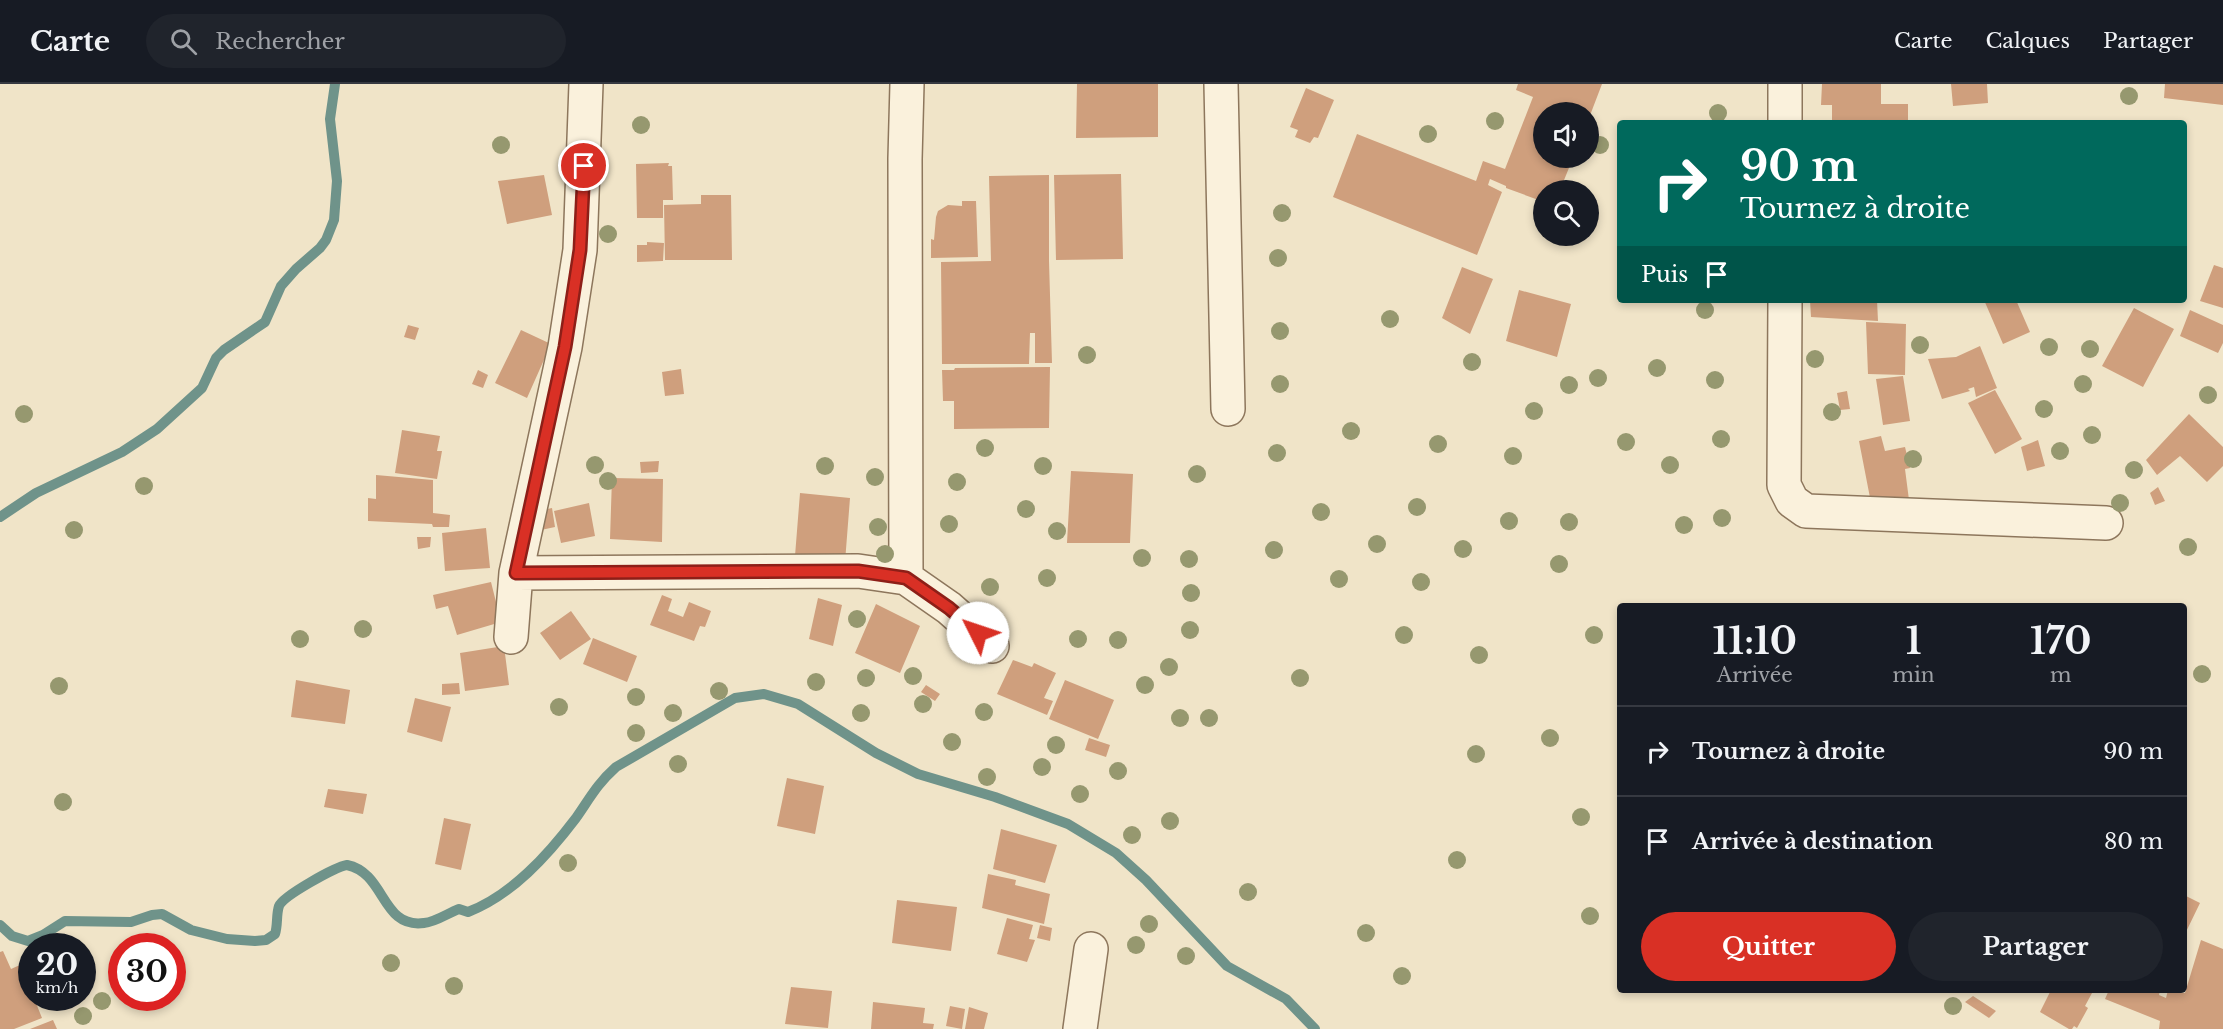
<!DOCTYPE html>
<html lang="fr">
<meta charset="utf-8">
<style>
body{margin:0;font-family:"Libre Baskerville",serif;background:#20242c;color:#f1f3f6;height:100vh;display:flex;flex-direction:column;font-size:22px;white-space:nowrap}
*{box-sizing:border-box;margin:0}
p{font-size:20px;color:#9ea1a6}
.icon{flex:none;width:33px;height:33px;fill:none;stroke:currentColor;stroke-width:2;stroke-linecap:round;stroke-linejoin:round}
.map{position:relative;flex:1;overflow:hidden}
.side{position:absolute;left:1617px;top:519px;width:570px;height:390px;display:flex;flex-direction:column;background:#171b24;border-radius:6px;box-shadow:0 3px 9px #0003}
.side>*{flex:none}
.hud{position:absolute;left:1617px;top:36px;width:570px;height:183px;border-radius:6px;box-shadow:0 3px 9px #0003;background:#00695c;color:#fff;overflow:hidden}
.tools{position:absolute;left:1533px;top:18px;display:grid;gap:12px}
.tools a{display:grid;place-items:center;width:66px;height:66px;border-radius:50%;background:#171b24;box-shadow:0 3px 9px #0003;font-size:30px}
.speed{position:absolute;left:18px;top:849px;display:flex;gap:12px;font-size:30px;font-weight:700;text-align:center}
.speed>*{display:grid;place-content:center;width:78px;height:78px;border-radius:50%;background:#171b24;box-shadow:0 3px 9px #0003;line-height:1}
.speed small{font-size:15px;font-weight:400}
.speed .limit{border:9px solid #d22;background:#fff;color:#111}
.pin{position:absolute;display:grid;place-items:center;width:51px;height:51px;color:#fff;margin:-26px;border:3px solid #fff;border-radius:50%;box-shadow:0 2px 6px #0007}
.me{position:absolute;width:66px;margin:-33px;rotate:311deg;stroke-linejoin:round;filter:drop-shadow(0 0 4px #0008)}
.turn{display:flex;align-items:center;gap:21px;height:126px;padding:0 24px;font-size:27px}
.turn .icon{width:78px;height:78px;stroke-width:2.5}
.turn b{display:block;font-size:42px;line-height:51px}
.then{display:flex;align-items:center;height:57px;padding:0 24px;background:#0003;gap:12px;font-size:22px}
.eta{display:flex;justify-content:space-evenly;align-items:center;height:102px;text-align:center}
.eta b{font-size:36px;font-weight:800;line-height:42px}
.button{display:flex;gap:12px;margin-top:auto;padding:12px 24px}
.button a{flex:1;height:69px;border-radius:36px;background:#d93025;color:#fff;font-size:24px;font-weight:800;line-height:69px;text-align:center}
.button a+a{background:#20242c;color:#f1f3f6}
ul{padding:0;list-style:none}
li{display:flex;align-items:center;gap:18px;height:90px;padding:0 24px;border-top:2px solid #363941}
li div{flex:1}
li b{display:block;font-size:22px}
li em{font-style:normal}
header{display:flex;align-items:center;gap:36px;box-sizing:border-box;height:84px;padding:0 30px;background:#171b24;border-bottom:2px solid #363941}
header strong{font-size:28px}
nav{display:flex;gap:33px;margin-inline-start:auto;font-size:21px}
.search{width:420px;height:54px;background:#20242c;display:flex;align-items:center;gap:15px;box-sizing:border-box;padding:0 21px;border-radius:33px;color:#9ea1a6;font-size:22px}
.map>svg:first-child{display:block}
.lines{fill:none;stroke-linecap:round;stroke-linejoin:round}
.stream{stroke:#6f938a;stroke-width:10}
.building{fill:#cf9f7d}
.street-casing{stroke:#8d765c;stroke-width:36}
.street{stroke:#faf1dc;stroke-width:33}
.tree{fill:#96986f}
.route-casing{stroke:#8d1f18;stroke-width:15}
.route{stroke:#d93025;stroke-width:10}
</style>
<header>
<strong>Carte</strong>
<div class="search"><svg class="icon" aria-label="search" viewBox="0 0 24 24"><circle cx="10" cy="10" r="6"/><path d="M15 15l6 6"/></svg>Rechercher</div>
<nav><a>Carte</a><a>Calques</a><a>Partager</a></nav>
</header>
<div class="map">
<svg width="2223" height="945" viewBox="0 0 2223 945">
<rect width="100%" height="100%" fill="#f0e4c8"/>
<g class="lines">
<!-- stream -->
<path class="stream" d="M0,433L36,409L122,368L157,345L202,304L216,274L224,266L265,238L281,202L296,185L320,164L326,156L334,136L337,97L330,35L335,0
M0,841L12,852L28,857L43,851L65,837L131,838L152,831L162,830L191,846L227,855L255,857L266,856L275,850C278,841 276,831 279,822C283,812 335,783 347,781C386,789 381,845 424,839C436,838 448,829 459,825L468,828C512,811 548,771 576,734C590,714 597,700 616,683L735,614L764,610L798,620L876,669L918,690L995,713L1068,740L1116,769L1146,796L1227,882L1286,915L1315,945"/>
</g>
<!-- building -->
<path class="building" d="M1077,0H1158V53L1076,54Z
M1518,0H1602L1589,34L1588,28H1544V74H1573L1560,106H1544V118L1506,104V102L1490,95L1488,101L1502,108L1477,171L1333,113L1357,50L1476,97L1483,77L1505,85L1533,13L1516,6Z
M1822,0H1881V20H1908V39H1832V21H1821Z
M1951,0H1987L1988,19L1953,22Z
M2165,0H2223V21L2164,14Z
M1306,4L1334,16L1318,54L1314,53L1310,59L1295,53L1298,46L1290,43Z
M669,79L668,82H672L673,116H663V134H637L636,80Z
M1121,90L1123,175L1056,176L1054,91Z
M544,91L552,131L507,140L498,97Z
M1049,91V177L1052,279H1035V249H1030L1029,280H942L941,178L991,177L989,92Z
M701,111H731L732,176H665L664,121L701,120Z
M962,117H976L978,173L931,174V155L934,156L936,133L938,127L948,121L962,122Z
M647,158L664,159L663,177L637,178V161H647Z
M2214,181L2223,184V224L2200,217Z
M1462,183L1493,195L1470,250L1442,234Z
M1519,206L1571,220L1557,273L1506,257Z
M1810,216H1877L1878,237L1811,233Z
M1984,216H2016L2030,248L2003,260Z
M2134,224L2174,245L2143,303L2102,282Z
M2190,226L2223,241V259L2218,269L2180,252Z
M1866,238L1906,240L1905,291L1868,290Z
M408,241L419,244L415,256L404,253Z
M521,246L551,260L527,314L495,299Z
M1980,262L1997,304L1976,313L1974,303L1968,305L1970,307L1942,315L1928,275L1956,273Z
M1050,283L1049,344L954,345V317H943L942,286H954L955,284Z
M681,285L684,310L665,312L662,288Z
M478,286L488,291L483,304L472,300Z
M1903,292L1910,337L1883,341L1876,295Z
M1995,306L2022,355L1995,370L1968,319Z
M1847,307L1850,325L1840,326L1837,309Z
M2189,330L2223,363V382L2207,398L2180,372L2157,391L2146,376Z
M402,346L440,352L437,367H442L437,395L395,389Z
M1881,352L1885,367L1905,363L1910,384L1905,385L1909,416L1872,424L1859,357Z
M2038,356L2045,382L2027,387L2021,363Z
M659,377L658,388L641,389L640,378Z
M1071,387L1133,390L1130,459H1067Z
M376,391L433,396V429L450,431L449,443H433L432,440L368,437V414L376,415Z
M612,394L663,395L662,458L610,455Z
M2158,403L2165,417L2155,421L2150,409Z
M800,409L850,414L845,478L795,472Z
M589,419L595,452L561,459L554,427Z
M552,424L555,443L541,446L538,427Z
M486,444L490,484L445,487L442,449Z
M417,453H431L430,463L418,465Z
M491,498L501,538L457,551L448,522L436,525L433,511Z
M662,511L672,515L668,527L683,533L689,518L711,527L705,543L700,542L694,557L650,541Z
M818,514L842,521L833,562L809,555Z
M876,520L920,542L900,589L855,569Z
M571,527L591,555L560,576L540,549Z
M593,554L637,572L627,598L583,580Z
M504,562L509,601L465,607L460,569Z
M1013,576L1032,583L1034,579L1056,589L1044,614L1053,617L1047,631L997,610Z
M296,596L350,606L345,640L291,633Z
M1065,596L1114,616L1098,655L1049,635Z
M459,599L460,610L442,611V600Z
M926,601L940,610L935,617L921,608Z
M415,614L451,623L442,658L407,648Z
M1089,654L1110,661L1106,673L1085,666Z
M787,694L824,702L815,750L777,742Z
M328,705L367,710L363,730L324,723Z
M444,734L471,740L461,786L435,780Z
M1001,745L1057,761L1045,799L993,785Z
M988,790L1016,796L1015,801L1050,810L1044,840L982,824Z
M2184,811L2200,819L2184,852Z
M897,816L957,823L951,867L892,859Z
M1007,834L1033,841L1029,855L1035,856L1027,878L997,870Z
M1040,841L1052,844L1050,857L1037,854Z
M2201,856L2223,865V945H2159L2160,937L2105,915L2109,906H2160L2159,911L2166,914L2168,906L2185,909Z
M3,867L11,885L20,881L32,908V914H34L42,934L14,945H0V868Z
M791,903L832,907L828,944L785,940Z
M2051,906H2087L2092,909L2085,922L2088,924L2077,944L2074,942L2072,945H2069L2040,928Z
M1973,912L1996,927L1989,934L1965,918Z
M873,918L925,924L923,939L934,940L933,945H871Z
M950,922L965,925L962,945L946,942Z
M969,923L988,929L984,945H965Z
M53,936L57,945H30Z"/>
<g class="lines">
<!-- street casing -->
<g class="street-casing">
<path id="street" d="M1221,0L1228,325
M1785,39V0
M1785,216L1784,401L1792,417L1806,427L2106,439
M516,489L858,487L906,494L949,524L992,562
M906,494L905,75L907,0
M511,553L516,489L565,263L580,166L586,0
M1080,945L1091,865"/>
</g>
<!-- street -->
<use href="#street" class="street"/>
</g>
<!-- trees -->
<g class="tree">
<circle cx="2129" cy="12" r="9"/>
<circle cx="1718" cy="29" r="9"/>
<circle cx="1495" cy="37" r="9"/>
<circle cx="641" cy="41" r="9"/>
<circle cx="1428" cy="50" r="9"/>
<circle cx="501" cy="61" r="9"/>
<circle cx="1600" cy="61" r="9"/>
<circle cx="1282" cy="129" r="9"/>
<circle cx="608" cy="150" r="9"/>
<circle cx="1278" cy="174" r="9"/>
<circle cx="1705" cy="226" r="9"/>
<circle cx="1390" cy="235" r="9"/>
<circle cx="1280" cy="247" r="9"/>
<circle cx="1920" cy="261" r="9"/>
<circle cx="2049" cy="263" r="9"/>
<circle cx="2090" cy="265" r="9"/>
<circle cx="1087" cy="271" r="9"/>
<circle cx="1815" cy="275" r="9"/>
<circle cx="1472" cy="278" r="9"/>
<circle cx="1657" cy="284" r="9"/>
<circle cx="1598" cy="294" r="9"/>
<circle cx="1715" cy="296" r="9"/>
<circle cx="1280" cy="300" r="9"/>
<circle cx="2083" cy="300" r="9"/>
<circle cx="1569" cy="301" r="9"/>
<circle cx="2208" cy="311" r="9"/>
<circle cx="2044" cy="325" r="9"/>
<circle cx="1534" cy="327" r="9"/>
<circle cx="1832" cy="328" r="9"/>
<circle cx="24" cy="330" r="9"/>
<circle cx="1351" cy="347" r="9"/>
<circle cx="2092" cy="351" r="9"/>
<circle cx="1721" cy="355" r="9"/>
<circle cx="1626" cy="358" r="9"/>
<circle cx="1438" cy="360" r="9"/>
<circle cx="985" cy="364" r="9"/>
<circle cx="2060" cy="367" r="9"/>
<circle cx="1277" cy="369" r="9"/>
<circle cx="1513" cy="372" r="9"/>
<circle cx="1913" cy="375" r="9"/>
<circle cx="595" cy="381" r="9"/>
<circle cx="1670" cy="381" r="9"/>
<circle cx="825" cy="382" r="9"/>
<circle cx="1043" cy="382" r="9"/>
<circle cx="2134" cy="386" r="9"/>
<circle cx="1197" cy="390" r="9"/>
<circle cx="875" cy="393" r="9"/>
<circle cx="608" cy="397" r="9"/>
<circle cx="957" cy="398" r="9"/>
<circle cx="144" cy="402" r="9"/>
<circle cx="2120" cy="419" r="9"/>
<circle cx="1417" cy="423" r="9"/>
<circle cx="1026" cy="425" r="9"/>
<circle cx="1321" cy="428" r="9"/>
<circle cx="1722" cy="434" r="9"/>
<circle cx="1509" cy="437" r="9"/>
<circle cx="1569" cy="438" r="9"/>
<circle cx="949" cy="440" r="9"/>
<circle cx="1684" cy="441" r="9"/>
<circle cx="878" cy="443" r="9"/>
<circle cx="74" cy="446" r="9"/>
<circle cx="1057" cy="447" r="9"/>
<circle cx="1377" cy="460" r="9"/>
<circle cx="2188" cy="463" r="9"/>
<circle cx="1463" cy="465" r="9"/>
<circle cx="1274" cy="466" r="9"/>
<circle cx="885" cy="470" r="9"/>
<circle cx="1142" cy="474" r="9"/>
<circle cx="1189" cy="475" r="9"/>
<circle cx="1559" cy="480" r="9"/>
<circle cx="1047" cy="494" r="9"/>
<circle cx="1339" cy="495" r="9"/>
<circle cx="1421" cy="498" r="9"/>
<circle cx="990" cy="503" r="9"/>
<circle cx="1191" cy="509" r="9"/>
<circle cx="857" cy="535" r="9"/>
<circle cx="363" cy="545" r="9"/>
<circle cx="1190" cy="546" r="9"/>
<circle cx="1404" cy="551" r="9"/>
<circle cx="1594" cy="551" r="9"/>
<circle cx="300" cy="555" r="9"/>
<circle cx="1078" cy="555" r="9"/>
<circle cx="1118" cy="556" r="9"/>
<circle cx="1479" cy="571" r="9"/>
<circle cx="1169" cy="583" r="9"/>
<circle cx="2202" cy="590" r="9"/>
<circle cx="913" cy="592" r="9"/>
<circle cx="866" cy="594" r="9"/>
<circle cx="1300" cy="594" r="9"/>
<circle cx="816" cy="598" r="9"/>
<circle cx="1145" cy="601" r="9"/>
<circle cx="59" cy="602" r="9"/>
<circle cx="719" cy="607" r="9"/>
<circle cx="636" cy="613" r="9"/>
<circle cx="923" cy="620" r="9"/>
<circle cx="559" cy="623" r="9"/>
<circle cx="984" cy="628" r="9"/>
<circle cx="673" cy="629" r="9"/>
<circle cx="861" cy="629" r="9"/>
<circle cx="1180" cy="634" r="9"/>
<circle cx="1209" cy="634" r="9"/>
<circle cx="636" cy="649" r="9"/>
<circle cx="1550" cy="654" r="9"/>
<circle cx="952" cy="658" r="9"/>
<circle cx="1056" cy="661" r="9"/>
<circle cx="1476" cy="670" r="9"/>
<circle cx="678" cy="680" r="9"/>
<circle cx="1042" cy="683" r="9"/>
<circle cx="1118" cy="687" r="9"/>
<circle cx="987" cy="693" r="9"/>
<circle cx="1080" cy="710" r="9"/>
<circle cx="63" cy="718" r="9"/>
<circle cx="1581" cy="733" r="9"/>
<circle cx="1170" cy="737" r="9"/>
<circle cx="1132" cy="751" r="9"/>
<circle cx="1457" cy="776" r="9"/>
<circle cx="568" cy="779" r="9"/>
<circle cx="1248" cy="808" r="9"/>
<circle cx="1590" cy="832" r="9"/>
<circle cx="1149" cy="840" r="9"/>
<circle cx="1366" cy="849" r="9"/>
<circle cx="1136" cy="861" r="9"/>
<circle cx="1186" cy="872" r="9"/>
<circle cx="391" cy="879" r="9"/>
<circle cx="1402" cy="892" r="9"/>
<circle cx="454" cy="902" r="9"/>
<circle cx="102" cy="917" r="9"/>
<circle cx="1953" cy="922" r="9"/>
<circle cx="83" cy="932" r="9"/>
</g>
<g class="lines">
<!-- route casing -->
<g class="route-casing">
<path id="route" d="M584,82L580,166L565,263L516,489L858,487L906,494L949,524L978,549"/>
</g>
<!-- route -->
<use href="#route" class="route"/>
</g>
</svg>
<div class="tools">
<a><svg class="icon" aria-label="sound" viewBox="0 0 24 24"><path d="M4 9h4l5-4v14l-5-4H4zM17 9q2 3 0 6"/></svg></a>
<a><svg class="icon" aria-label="search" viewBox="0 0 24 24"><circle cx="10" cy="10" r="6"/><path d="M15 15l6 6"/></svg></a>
</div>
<div class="speed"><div>20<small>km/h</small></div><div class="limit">30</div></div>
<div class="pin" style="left:584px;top:82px;background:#d93025"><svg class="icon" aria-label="arrive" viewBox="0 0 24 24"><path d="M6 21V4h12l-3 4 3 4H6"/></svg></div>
<svg class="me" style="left:978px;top:549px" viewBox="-20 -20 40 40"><circle r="19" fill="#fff"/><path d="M0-13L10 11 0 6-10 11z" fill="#d93025"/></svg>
<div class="hud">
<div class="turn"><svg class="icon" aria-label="right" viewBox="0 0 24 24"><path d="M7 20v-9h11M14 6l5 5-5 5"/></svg><div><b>90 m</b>Tournez à droite</div></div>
<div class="then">Puis<svg class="icon" aria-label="arrive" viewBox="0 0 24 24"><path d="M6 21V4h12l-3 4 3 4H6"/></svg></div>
</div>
<section class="side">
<div class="eta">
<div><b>11:10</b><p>Arrivée</p></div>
<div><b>1</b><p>min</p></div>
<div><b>170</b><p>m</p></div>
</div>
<ul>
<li><svg class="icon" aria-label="right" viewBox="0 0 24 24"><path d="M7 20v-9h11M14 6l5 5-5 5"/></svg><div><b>Tournez à droite</b></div><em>90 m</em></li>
<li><svg class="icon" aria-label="arrive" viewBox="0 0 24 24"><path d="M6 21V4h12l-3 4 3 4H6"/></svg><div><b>Arrivée à destination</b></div><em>80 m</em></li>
</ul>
<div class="button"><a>Quitter</a><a>Partager</a></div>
</section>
</div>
